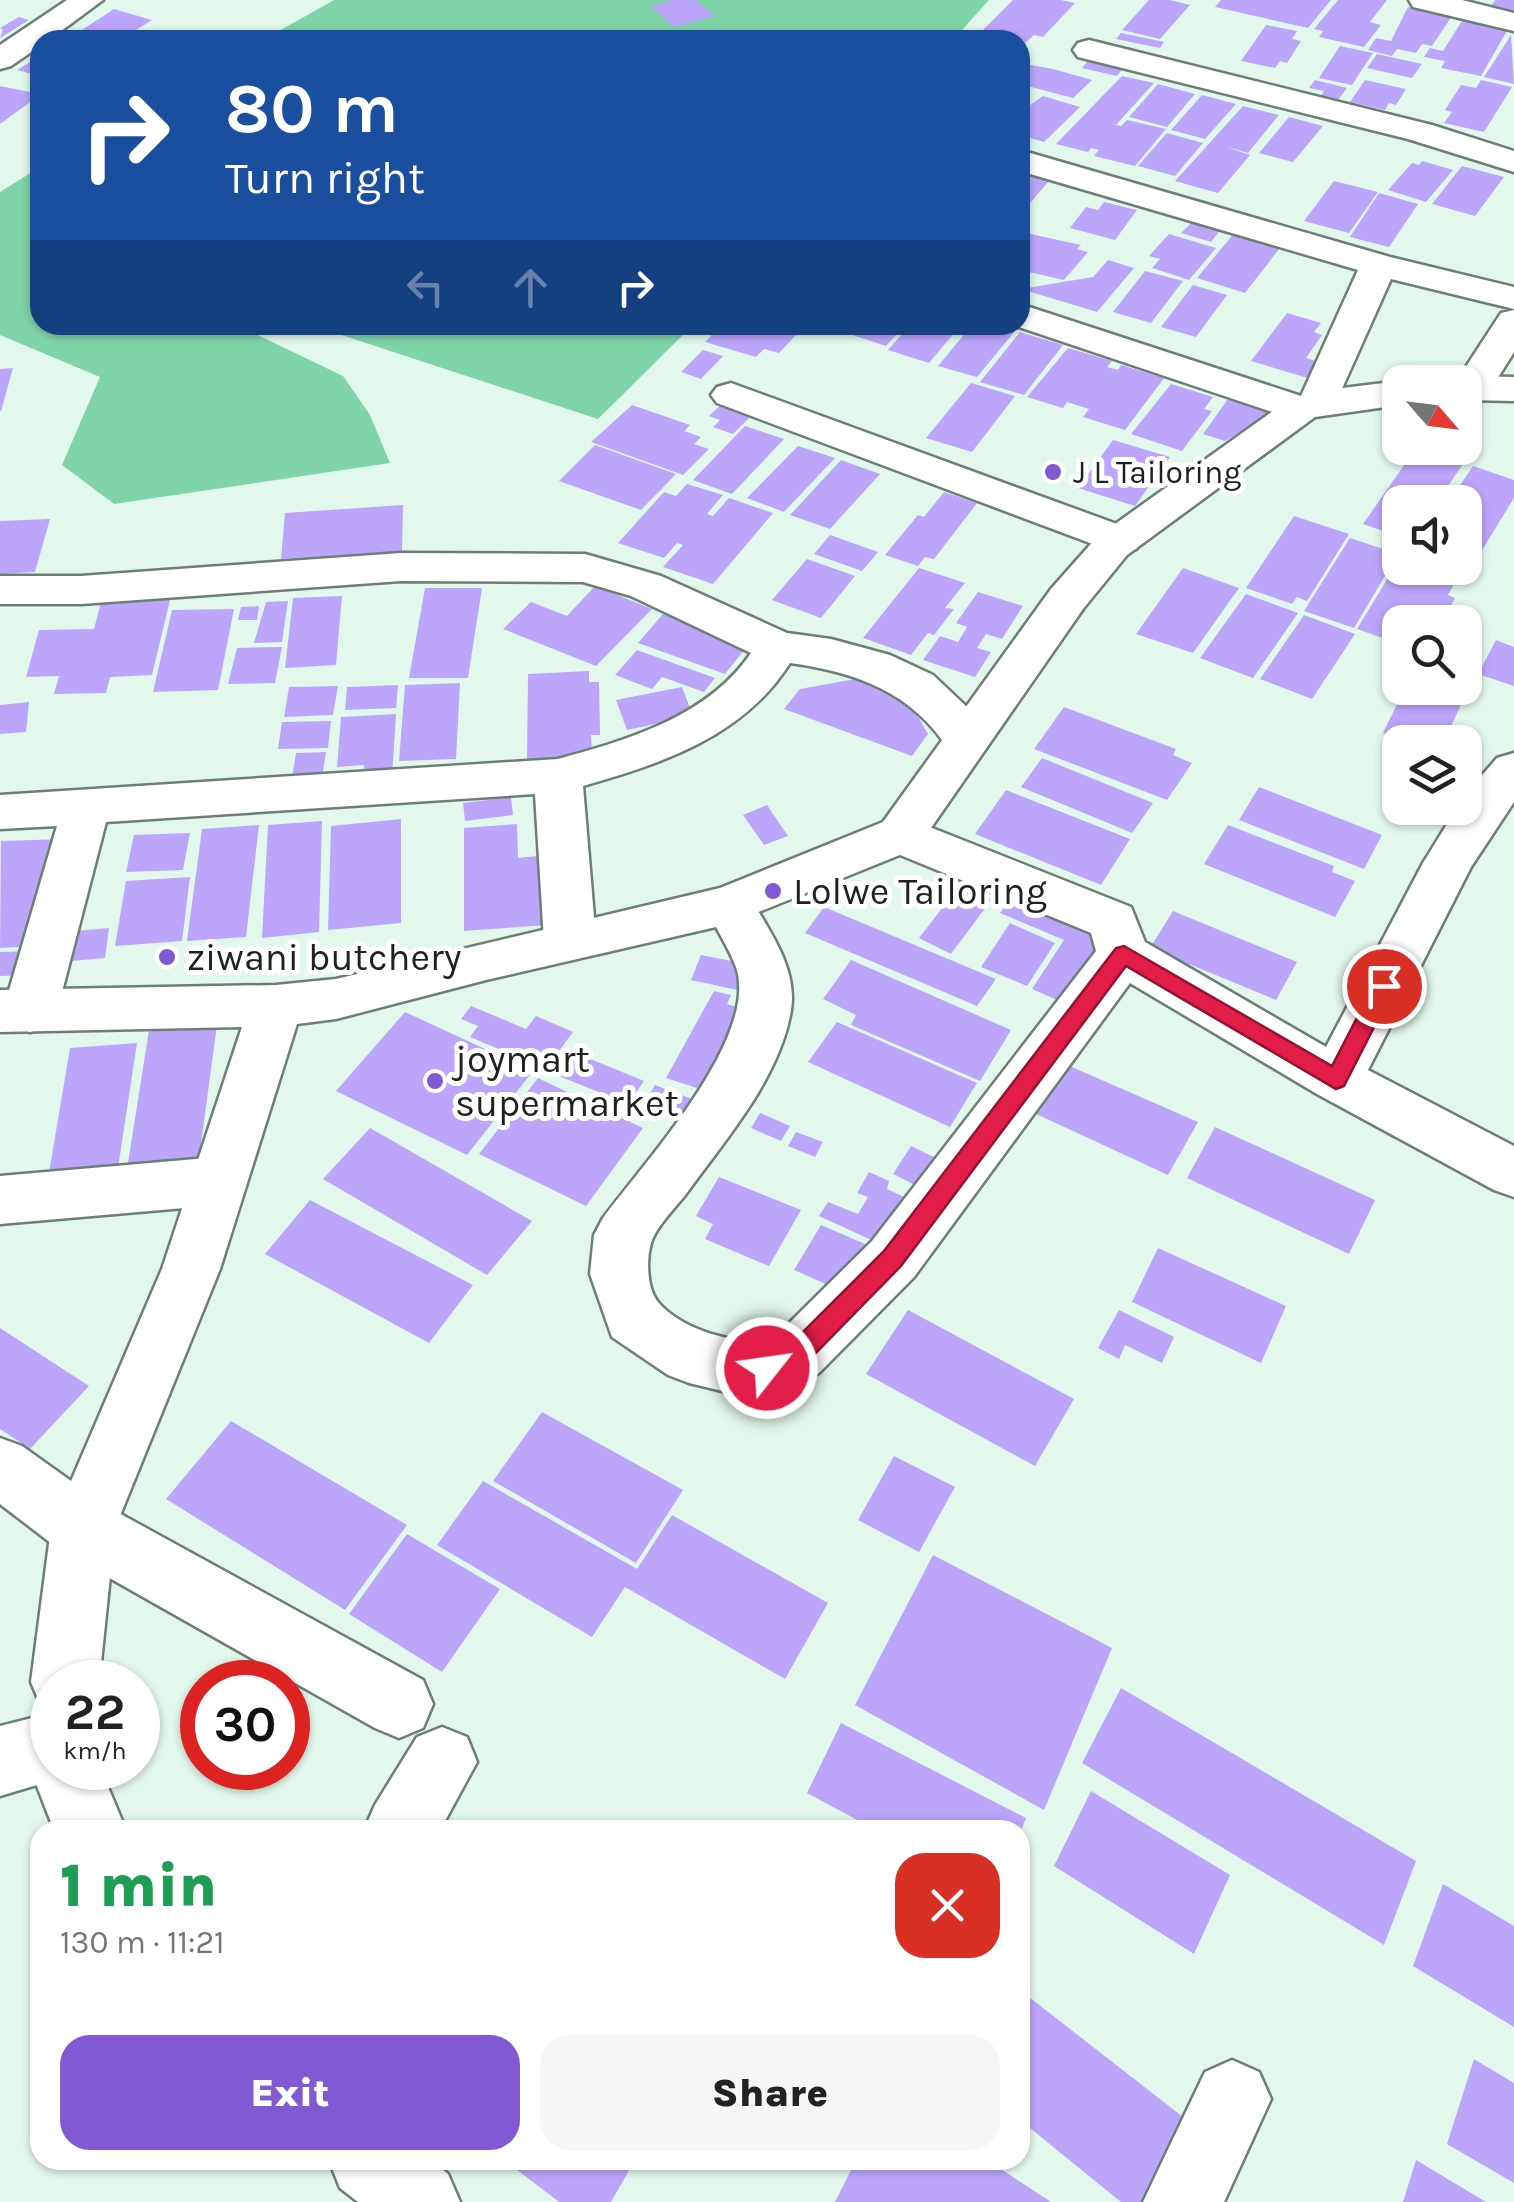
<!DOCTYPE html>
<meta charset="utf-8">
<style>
body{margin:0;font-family:Karla,sans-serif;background:#f6f6f6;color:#222;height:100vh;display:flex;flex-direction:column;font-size:38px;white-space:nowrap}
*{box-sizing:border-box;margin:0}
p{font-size:32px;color:#767676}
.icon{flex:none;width:55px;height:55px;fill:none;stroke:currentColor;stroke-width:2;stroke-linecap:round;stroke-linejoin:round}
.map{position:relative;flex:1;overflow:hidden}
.side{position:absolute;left:30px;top:1820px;width:1000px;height:350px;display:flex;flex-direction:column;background:#fff;border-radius:30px;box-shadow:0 2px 8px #0004}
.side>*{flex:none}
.top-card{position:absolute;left:30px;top:30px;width:1000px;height:305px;border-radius:30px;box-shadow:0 2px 8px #0004;background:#1a4fa0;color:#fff;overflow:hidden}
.needle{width:65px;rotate:118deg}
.tools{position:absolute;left:1382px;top:365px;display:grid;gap:20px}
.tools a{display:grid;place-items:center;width:100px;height:100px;border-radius:20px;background:#fff;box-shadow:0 2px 8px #0004;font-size:50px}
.speed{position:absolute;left:30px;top:1660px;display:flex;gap:20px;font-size:50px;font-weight:700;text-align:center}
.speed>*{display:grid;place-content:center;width:130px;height:130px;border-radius:50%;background:#fff;box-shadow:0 2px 8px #0004;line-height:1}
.speed small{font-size:25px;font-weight:400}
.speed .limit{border:15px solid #d22;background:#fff;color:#111}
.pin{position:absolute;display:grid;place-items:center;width:85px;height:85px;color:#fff;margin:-42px;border:5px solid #fff;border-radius:50%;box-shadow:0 2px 10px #0007}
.me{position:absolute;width:110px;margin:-55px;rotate:60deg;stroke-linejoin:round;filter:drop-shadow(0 0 8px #0008)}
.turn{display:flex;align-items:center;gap:35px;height:210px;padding:0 30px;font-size:45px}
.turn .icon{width:130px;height:130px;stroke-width:2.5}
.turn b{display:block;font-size:70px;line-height:85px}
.lanes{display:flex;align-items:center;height:95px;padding:0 30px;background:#0003;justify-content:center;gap:50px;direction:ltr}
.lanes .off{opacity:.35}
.round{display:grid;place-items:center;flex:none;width:105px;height:105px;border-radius:30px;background:#f6f6f6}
.summary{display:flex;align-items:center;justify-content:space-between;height:170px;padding:0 30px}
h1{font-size:60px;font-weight:800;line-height:75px;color:#1e9e55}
.primary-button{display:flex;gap:20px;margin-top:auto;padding:20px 30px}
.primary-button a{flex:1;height:115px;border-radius:30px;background:#8159d3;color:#fff;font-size:40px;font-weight:800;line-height:115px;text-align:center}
.primary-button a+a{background:#f6f6f6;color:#222}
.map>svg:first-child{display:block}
.green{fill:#7fd4a9}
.building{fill:#bca6fc}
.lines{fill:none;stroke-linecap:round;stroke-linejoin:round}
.street-casing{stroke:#6d7f75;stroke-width:5}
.secondary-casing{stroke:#6d7f75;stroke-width:5}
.street{fill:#fff;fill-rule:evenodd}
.secondary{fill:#fff;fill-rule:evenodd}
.route{fill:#e11d48;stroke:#92132f;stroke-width:2.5}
.poi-dot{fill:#8159d3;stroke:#fff;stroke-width:4}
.labels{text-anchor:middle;stroke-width:10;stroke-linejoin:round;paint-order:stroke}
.far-poi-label{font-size:32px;fill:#1c231f;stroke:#fff;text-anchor:start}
.poi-label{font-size:38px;fill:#1c231f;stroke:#fff;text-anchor:start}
</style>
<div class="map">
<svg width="1514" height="2202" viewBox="0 0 1514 2202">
<rect width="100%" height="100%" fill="#e3f8ec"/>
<!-- green -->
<path class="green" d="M334,0H989L953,40H263Z
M40,167V325H237L343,376L370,415L390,463L114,504L62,465L100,377L0,335V192Z
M311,325H693L598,419Z"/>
<!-- building -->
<path class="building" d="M674,0H695L715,16L674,27L650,6Z
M1013,0H1061L1075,3L1043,37L1034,35L1025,43L980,33Z
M1149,0H1170L1190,5L1160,39L1122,30Z
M1221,0H1331L1308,28L1215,7Z
M1338,0H1387L1370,22L1381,25L1364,47L1319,37L1323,31L1314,29Z
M1495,0H1514V17L1487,11Z
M1408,7L1452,16L1432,46L1422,44L1416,53L1397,49L1392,56L1368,50L1376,38L1391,41Z
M114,9L152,20L120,40L71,37Z
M1465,16L1485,21L1483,26L1507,31L1481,76L1441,68L1445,61L1424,57L1430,48L1443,51Z
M19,17L29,20L0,38L3,30L0,28Z
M1266,25L1297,31L1292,39L1301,41L1287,63L1280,61L1275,68L1241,61Z
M1121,33L1164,42L1160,48L1116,39Z
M1511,35L1514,84L1484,77Z
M1340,46L1373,53L1352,85L1319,78Z
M1377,54L1422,64L1412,78L1367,68Z
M40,56V76L17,70Z
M1092,56L1127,64L1117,76L1082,68Z
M1020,63L1053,69L1092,80L1073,98L1020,84Z
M1122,76L1154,83L1116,125L1121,126L1127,120L1166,129L1135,166L1094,156L1099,150L1091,148L1088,152L1056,144Z
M1315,80L1347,88L1337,101L1320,97L1324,91L1309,88Z
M1365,80L1406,89L1396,105L1389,103L1385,110L1350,102Z
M1481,80L1512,87L1484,132L1444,123L1452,112L1445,110L1461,85L1476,88Z
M1158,84L1195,94L1167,127L1129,117Z
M0,86L40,94V95L0,124Z
M1202,95L1236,104L1205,139L1171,130Z
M1043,96L1080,107L1044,142L1020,135V112Z
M1243,106L1279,115L1248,153L1224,146L1250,155L1218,193L1175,181Z
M1289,117L1323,126L1293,162L1259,153Z
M1167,133L1203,143L1175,176L1138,166Z
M1422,161L1453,170L1426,202L1388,190L1412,163L1419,165Z
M1462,166L1504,177L1475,216L1432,204Z
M1020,167L1054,175L1020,215Z
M1334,181L1378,192L1349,233L1304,221Z
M1379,193L1418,204L1389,247L1350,237Z
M1104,202L1137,210L1115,240L1070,228L1086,207L1098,210Z
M1194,220L1222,228L1211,242L1181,233Z
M1020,227L1029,229L1026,233L1081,245L1077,249L1088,252L1064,280L1020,270Z
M1236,231L1283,244L1245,293L1197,278Z
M1169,234L1216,248L1189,280L1152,268L1160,259L1149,256Z
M1108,260L1134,268L1097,312L1021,289L1093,277Z
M1145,271L1183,281L1151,323L1113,312Z
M1193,285L1227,295L1196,337L1161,327Z
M1287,313L1321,323L1314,332L1322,335L1306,358L1319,362L1308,378L1251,361Z
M721,325H790L784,331L796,335L779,353L764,349L756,357L705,342Z
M853,325H905L886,346L846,333Z
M910,325H961L929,363L888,350Z
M972,325H994L1015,331L977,377L938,366Z
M1020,332L1063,345L1024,395L980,382Z
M1068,348L1112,361L1107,367L1118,370L1121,365L1164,378L1125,430L1083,417L1089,409L1067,402L1063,408L1027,397Z
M703,350L723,356L701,379L681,372Z
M13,368L1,411H0V369Z
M971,383L1015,396L972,452L926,438Z
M1171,384L1213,397L1204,409L1212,411L1182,451L1131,434Z
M1233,392L1276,406L1270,415L1225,441L1203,434Z
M724,402L755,412L733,434L713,427L720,420L709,416Z
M632,405L690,425L684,431L701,437L694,444L709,449L683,475L591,442Z
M745,426L784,439L732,494L693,480Z
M1113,440L1170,457L1135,506L1078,488Z
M595,445L676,474L641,510L559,481Z
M798,446L835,458L784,512L747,498Z
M1416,448L1463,464L1437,502H1400V537L1363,524Z
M841,460L880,474L830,529L790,515Z
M1473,466L1514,480V498L1476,560L1465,556V502H1449Z
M687,484L723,495L707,514L713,516L729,498L773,513L713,584L663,567L683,545L677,543L664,558L618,543L664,492L676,496Z
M944,492L977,503L934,559L925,557L918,566L885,555L918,515L924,517Z
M403,505L402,551L281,559L285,513Z
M1294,516L1349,534L1307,601L1297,597L1292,604L1246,588Z
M50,519L35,572L0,574V521Z
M830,535L878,552L862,571L814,554Z
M1350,538L1398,554L1354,628L1304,611Z
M1400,558V568H1436L1459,575L1448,595L1455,598L1442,622H1400V644L1357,629Z
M807,559L855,576L821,618L772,600Z
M919,568L965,583L945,608L954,609L934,635L928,633L911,655L863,638Z
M1183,568L1239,588L1193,653L1136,634Z
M595,586L652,609L596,666L503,629L531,602L567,616Z
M425,588H482L468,678H409Z
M978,592L1023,606L1002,639L986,634L977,648L991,652L975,677L923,660L940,636L958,642L967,627L956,623Z
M1246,594L1298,613L1253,678L1200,658Z
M342,596L336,665L285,668L293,598Z
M170,600L152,675L110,677L106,693L54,694L59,676L26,677L39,630L94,629L101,602Z
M288,601L282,642L254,643L266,602Z
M259,606L257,620H238L241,607Z
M234,609L218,690L153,692L172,610Z
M663,614L682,620L686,616L732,632L725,641L745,649L725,674L638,643Z
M1304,615L1355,634L1312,699L1260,679Z
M1496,640L1514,647V686L1478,674Z
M282,647L275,683L228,684L237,648Z
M637,650L715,678L704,692L662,677L652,689L615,675Z
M589,671V682H599L600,735H591L592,755L527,759L528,674Z
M1465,674L1474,676L1444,742H1412L1383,733L1405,688H1465Z
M855,679L910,702L928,734L912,756L784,709L800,689Z
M460,683L456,759L399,761L405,685Z
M398,685L396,708L345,710L347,687Z
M338,686L333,715L284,717L289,687Z
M682,687L693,716L627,730L616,700Z
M29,702L26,732L0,734V705Z
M1064,707L1176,749L1173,755L1192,763L1167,800L1034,749Z
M396,714L392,777L363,779L364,765L337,767L341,717Z
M331,721L328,748L278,749L282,722Z
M326,752L323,772L340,771L338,782L291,784L296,753Z
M1042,758L1153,803L1132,833L1021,787Z
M1259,787L1382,835L1364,869L1239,820Z
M1006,790L1130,839L1101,885L975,834Z
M511,797L513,815L465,821L463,803Z
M767,805L788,836L764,845L743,815Z
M401,819V923L328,930L331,826Z
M322,821L319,932L262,938L268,825Z
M517,824L518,858L557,854L560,924L464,931V828Z
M259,825L246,937L187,941L202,829Z
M1228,825L1334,866L1332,872L1355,881L1335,917L1204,864Z
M190,833L183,870L126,872L134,835Z
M65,839L40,946L0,948L1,841Z
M190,877L182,941L115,946L126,881Z
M960,885L992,899L951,954L919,938Z
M1012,897L1108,938L1066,1004L1032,989L1064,940L1000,913Z
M824,907L996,979L977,1006L805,933Z
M1173,911L1297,962L1276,1000L1150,948Z
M1010,923L1055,943L1027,986L981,967Z
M109,928L105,958L71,961L76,931Z
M34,951L28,975L0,976V952Z
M701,955L752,965L742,991L691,980Z
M851,960L1011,1030L980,1081L851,1025L856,1015L823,999Z
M714,991L731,995L727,1004L744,1009L703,1090L666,1078Z
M471,1006L526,1029L536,1016L573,1032L546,1069L470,1037L478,1026L461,1019Z
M405,1012L533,1071L467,1155L336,1091Z
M837,1022L977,1083L950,1127L808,1062Z
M217,1025L199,1158L128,1163L149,1030Z
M137,1043L118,1168L49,1173L70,1048Z
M571,1051L644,1081L628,1104L554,1074Z
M1065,1064L1198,1122L1168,1175L1034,1113Z
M538,1078L643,1128L586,1206L479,1154Z
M655,1085L705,1104L692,1126L642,1106Z
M760,1113L790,1126L781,1141L751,1128Z
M1215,1127L1375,1200L1349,1254L1187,1178Z
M370,1128L532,1221L487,1275L323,1179Z
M796,1132L823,1142L815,1157L788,1146Z
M911,1146L936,1158L919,1187L893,1174Z
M869,1172L889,1181L887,1189L909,1199L882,1245L819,1216L828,1202L858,1214L868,1197L857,1193Z
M719,1177L801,1210L769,1266L705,1239L713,1224L696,1216Z
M310,1200L473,1285L429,1343L265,1254Z
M821,1225L879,1250L853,1296L794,1270Z
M1158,1248L1286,1306L1261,1363L1132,1302Z
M908,1310L1074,1399L1035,1466L866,1374Z
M1119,1310L1174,1337L1162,1363L1125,1345L1119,1359L1098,1348Z
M0,1328L89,1386L30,1449L0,1429Z
M542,1412L683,1490L636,1563L493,1481Z
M231,1421L407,1525L345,1610L166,1499Z
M894,1456L955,1487L919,1552L858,1520Z
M483,1481L637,1569L672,1515L828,1603L785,1679L625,1587L592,1637L437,1545Z
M407,1534L500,1589L442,1672L349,1614Z
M933,1555L1112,1648L1044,1810L855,1705Z
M1121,1688L1416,1861L1384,1945L1082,1763Z
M841,1723L1026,1818L1021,1830H876L807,1793Z
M1091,1791L1230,1875L1194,1954L1054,1866Z
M1443,1884L1514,1926V2027L1413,1966Z
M1020,1990L1201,2131L1163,2202H1121L1020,2120Z
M1474,2059L1514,2083V2183L1447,2144Z
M504,2160H635L611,2202H559Z
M856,2160H987L1051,2202H835Z
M1416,2160L1486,2202H1403Z"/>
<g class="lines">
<!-- street casing -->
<g class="street-casing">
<path id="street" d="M1409,0H1462L1514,13V31L1413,7Z
M1089,40L1432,125L1514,151V172L1408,139L1078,57L1073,50L1078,43Z
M1020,150L1390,257L1514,287V309L1391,279L1332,411L1301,421L1287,417L1013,325H1020V304L1301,396L1358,270L1020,171Z
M1514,310V352L1487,395L1465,397V382H1456L1501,313Z
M731,383L1136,531L1142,540L1136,549L1121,553L1106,549L717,403L711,395L717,387Z
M401,553L585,554L661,576L787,633L831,639L890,655L933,675L970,710L989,739L983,750L966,755L949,750C912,692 856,672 790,663C743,737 663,763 583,786L596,941L588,955L570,960L552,955L544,941L535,794L106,822L57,1011L49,1026L30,1032L11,1026L3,1011L57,826L0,829V795L558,759C628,740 709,716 751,653L631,596L583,582L401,581L81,604H0V576H81Z
M1514,753V802L1471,867L1368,1070L1514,1146V1197L1494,1190L1317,1094L1130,983L914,1277L819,1373L789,1387L767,1395L735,1394L689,1383L668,1375L612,1337L590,1274L594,1235L603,1218C644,1163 760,1037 736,967C728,946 714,925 704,905L711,892L729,886L747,892C767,928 798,967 791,1010C780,1078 725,1140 686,1194C675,1208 656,1227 651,1243C646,1260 647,1289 658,1302C681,1330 744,1350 777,1335L872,1241L1096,951L1091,933L883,848L875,835L883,822L900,817L917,822L1131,907L1145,942L1326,1047L1423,863L1457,808H1465V795L1497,758Z
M219,1157L239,1164L247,1181L239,1198L219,1205L0,1224V1176Z
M0,1438L22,1446L106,1506L423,1680L433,1704L423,1728L399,1738L375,1728L60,1550L0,1504Z
M52,1713V1768H79L77,1773L0,1796V1726Z
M442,1727L467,1737L477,1762L440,1830H364L375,1805L417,1737Z
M1232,2060L1259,2072L1271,2099L1224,2202H1143L1205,2072Z"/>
</g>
<!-- secondary casing -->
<g class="secondary-casing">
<path id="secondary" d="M67,0H103L49,40H40V46L11,66L0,69V45Z
M1465,376L1514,377V401L1465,400V382H1449Z
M1400,381L1405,382H1400V405L1315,417L1127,555L1083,609L917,848L729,924L486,980L336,1019L297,1024L220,1269L115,1528L99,1682H52V1711L41,1706L31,1682L51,1528L162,1269L242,1027L0,1032V990L276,985L336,979L720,888L883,822L1051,589L1097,537L1287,401L1318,391Z
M52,1738V1768H100L126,1830H54L30,1768L40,1743Z
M329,2160H431L448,2174L460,2202H358L340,2188Z"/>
</g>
<!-- street -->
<use href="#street" class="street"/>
<!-- secondary -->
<use href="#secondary" class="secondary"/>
</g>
<!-- route -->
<path class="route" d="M1124,946L1332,1066L1376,981H1392L1395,986L1344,1086L1336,1089L1126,966L901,1266L807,1362L767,1379L758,1376L755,1368L758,1360L789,1346L884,1251L1116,948Z"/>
<!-- markers -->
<g class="poi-dot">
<circle cx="1053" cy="472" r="10"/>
<circle cx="773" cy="891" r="10"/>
<circle cx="167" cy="957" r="10"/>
<circle cx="435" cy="1081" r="10"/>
</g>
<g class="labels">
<!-- far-poi labels -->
<g class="far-poi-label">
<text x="1073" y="483">J L Tailoring</text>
</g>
<!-- poi labels -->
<g class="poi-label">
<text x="793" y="904">Lolwe Tailoring</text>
<text x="187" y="970">ziwani butchery</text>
<text x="455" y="1072">joymart<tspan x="455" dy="44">supermarket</tspan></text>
</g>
</g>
</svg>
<div class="tools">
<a><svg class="needle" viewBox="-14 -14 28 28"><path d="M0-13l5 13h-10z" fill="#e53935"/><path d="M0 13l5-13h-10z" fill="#767676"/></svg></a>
<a><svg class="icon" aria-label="sound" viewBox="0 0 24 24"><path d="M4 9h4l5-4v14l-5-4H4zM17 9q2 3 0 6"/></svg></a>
<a><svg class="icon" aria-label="search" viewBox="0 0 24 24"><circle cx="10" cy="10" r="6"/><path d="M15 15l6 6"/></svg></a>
<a><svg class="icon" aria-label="layers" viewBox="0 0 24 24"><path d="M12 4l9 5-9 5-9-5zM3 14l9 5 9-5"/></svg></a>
</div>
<div class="speed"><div>22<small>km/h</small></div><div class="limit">30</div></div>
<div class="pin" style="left:1384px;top:986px;background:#d93025"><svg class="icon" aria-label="arrive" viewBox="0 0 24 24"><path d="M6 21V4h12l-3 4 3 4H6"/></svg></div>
<svg class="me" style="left:767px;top:1368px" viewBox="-20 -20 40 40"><circle r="17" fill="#e11d48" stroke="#fff" stroke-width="3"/><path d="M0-11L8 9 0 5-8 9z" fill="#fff"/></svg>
<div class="top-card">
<div class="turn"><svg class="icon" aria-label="right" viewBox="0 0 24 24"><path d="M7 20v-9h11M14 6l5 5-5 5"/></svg><div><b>80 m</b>Turn right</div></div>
<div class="lanes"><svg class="icon off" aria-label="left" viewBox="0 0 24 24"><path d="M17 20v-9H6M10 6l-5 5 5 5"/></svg><svg class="icon off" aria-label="ahead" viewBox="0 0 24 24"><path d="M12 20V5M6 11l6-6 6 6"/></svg><svg class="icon" aria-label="right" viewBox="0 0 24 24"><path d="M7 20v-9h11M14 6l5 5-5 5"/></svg></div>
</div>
<section class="side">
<div class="summary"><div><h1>1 min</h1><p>130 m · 11:21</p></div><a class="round" style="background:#d93025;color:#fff"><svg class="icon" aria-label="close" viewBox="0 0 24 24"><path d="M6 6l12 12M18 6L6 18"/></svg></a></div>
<div class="primary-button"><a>Exit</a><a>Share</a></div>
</section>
</div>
